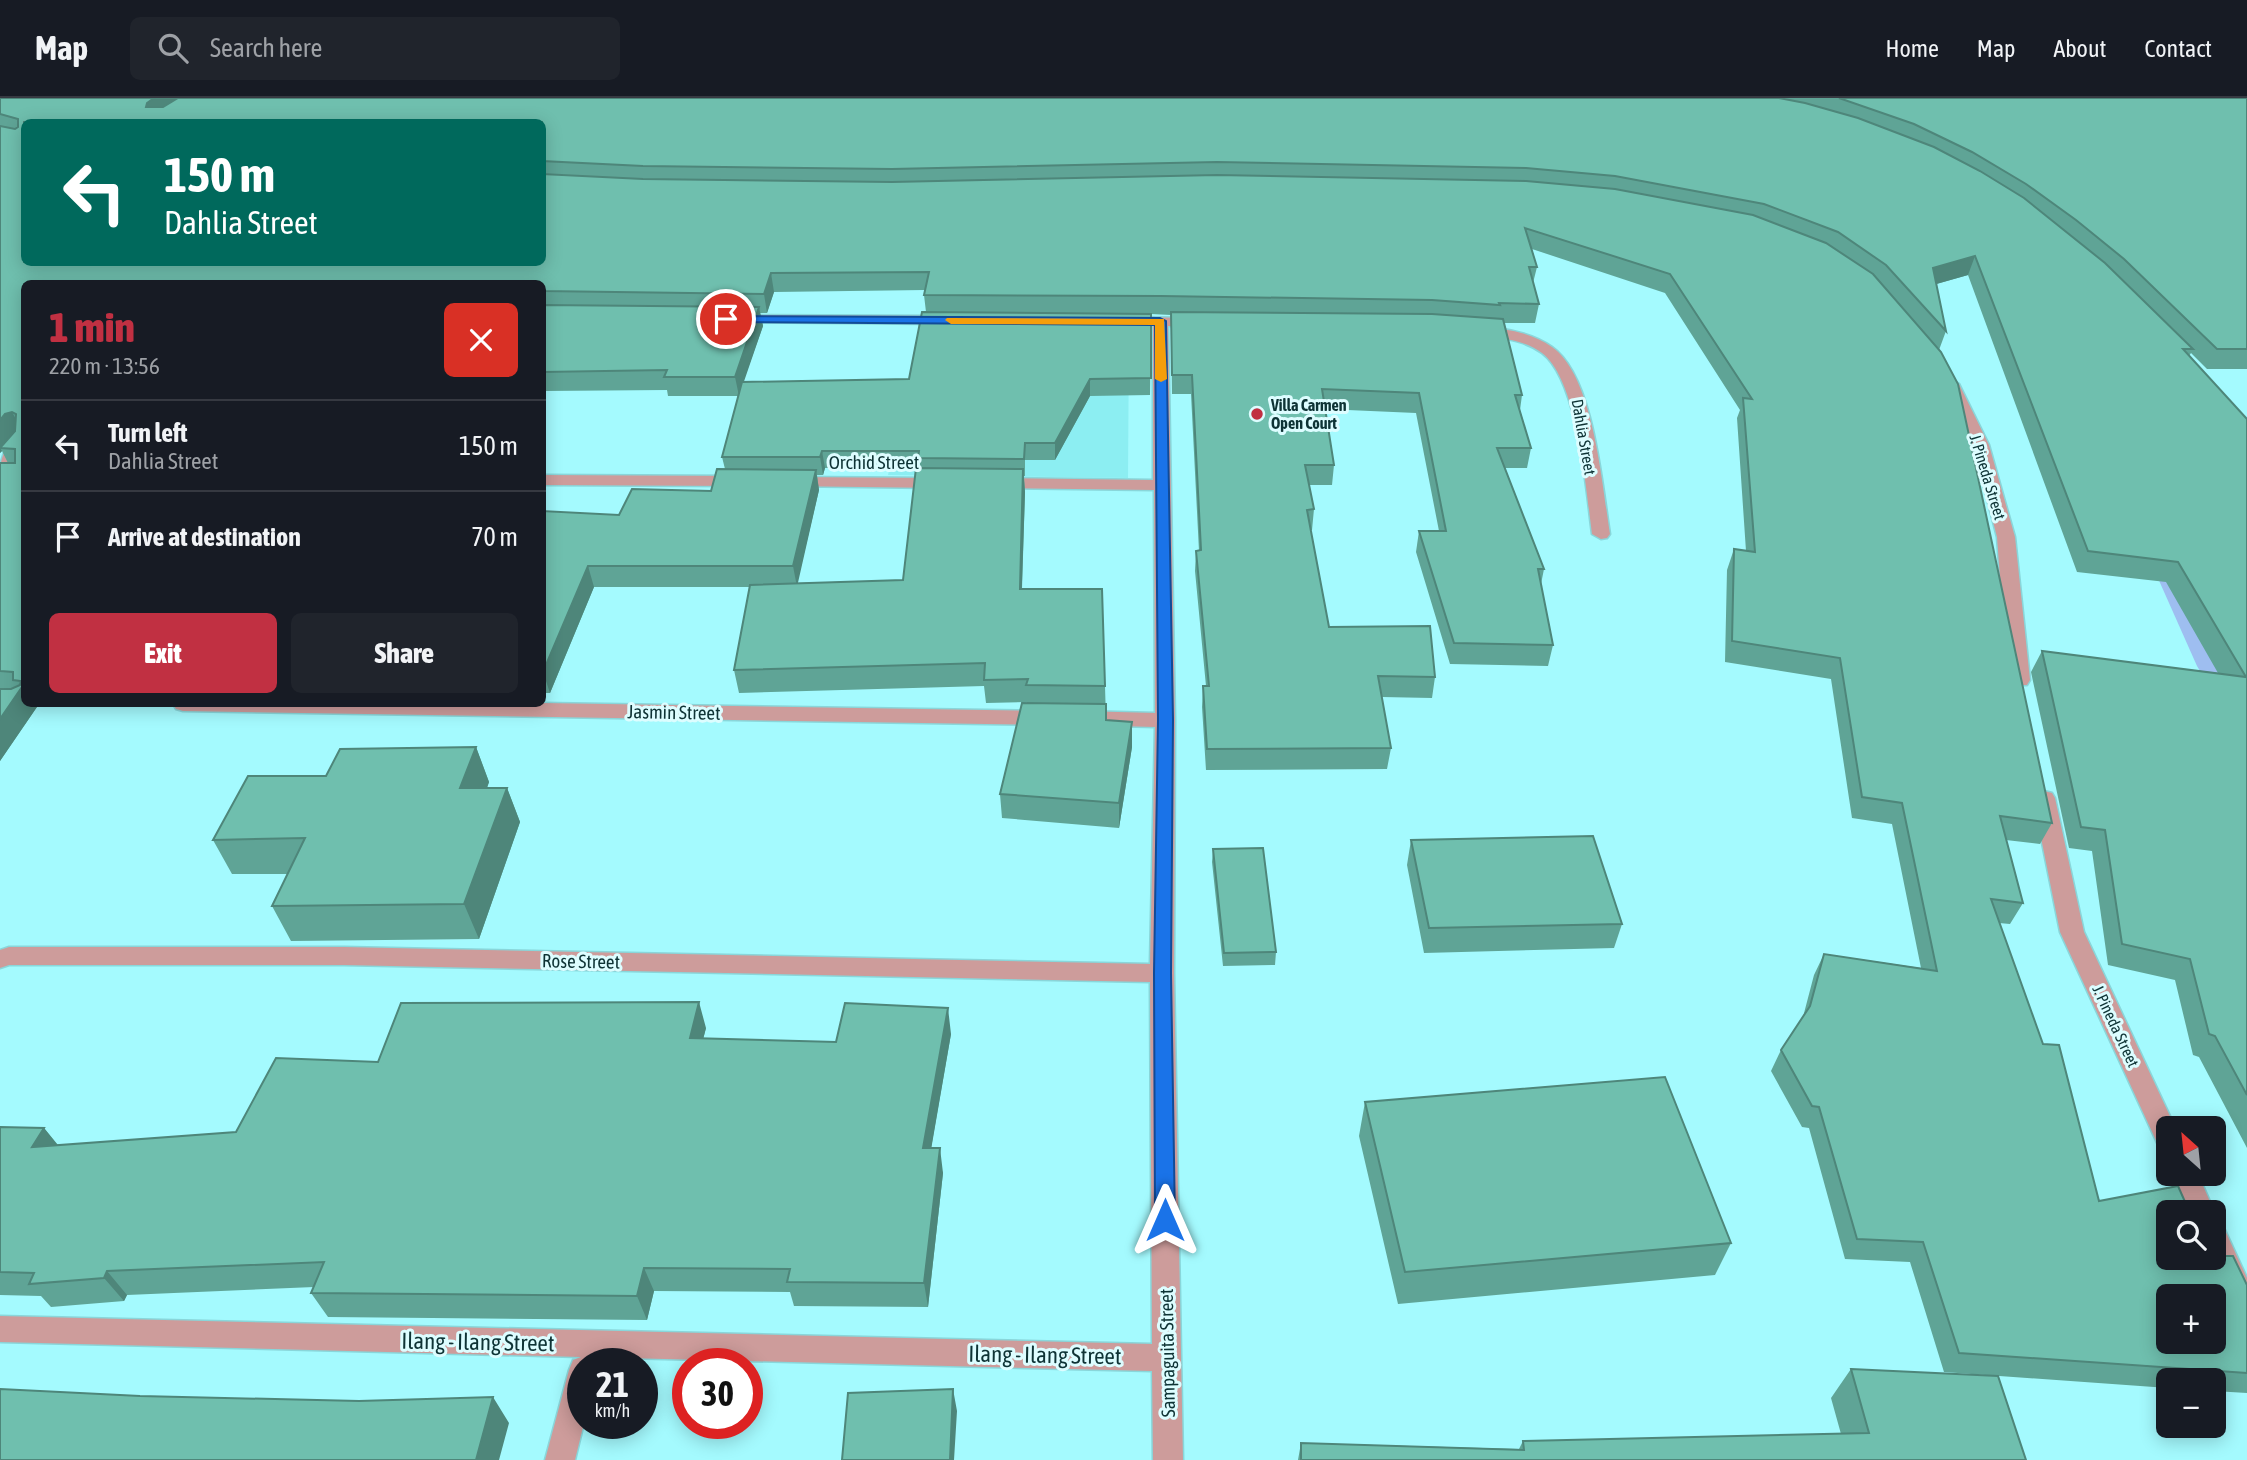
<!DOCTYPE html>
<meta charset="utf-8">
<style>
body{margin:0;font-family:"Asap Condensed",sans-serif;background:#20242c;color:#f1f3f6;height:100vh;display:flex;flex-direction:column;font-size:26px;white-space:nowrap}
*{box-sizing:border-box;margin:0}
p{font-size:23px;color:#9ea1a6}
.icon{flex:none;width:38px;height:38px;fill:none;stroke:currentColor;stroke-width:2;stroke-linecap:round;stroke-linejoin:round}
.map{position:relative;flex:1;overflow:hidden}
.sheet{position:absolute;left:21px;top:182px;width:525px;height:427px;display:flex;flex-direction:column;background:#171b24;border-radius:10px;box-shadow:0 4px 18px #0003}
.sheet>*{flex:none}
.top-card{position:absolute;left:21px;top:21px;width:525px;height:147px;border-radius:10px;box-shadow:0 4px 18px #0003;background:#00695c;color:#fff;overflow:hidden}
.needle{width:46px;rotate:333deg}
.tools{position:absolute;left:2156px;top:1018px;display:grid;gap:14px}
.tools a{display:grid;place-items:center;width:70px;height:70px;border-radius:10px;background:#171b24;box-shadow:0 4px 18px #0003;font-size:35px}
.speed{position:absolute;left:567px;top:1250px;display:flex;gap:14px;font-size:35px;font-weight:700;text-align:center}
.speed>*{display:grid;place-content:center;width:91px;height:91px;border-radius:50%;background:#171b24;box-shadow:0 4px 18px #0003;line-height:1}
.speed small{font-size:18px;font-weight:400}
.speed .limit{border:10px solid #d22;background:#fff;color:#111}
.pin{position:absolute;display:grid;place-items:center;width:60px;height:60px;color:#fff;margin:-30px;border:4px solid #fff;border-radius:50%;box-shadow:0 2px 7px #0007}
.me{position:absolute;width:77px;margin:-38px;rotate:0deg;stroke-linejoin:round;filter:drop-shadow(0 0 5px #0008)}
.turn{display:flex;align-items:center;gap:24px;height:147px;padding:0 28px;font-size:32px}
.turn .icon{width:91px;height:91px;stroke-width:2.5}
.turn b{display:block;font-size:49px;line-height:60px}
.round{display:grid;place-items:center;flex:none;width:74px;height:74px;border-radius:10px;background:#20242c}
.head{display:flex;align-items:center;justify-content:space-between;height:119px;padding:0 28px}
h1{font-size:42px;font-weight:800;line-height:52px;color:#c13042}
.button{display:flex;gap:14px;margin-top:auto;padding:14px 28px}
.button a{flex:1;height:80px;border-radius:10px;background:#c13042;color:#fff;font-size:28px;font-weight:800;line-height:80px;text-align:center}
.button a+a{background:#20242c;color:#f1f3f6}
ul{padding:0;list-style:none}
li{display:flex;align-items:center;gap:21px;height:91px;padding:0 28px;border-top:2px solid #363941}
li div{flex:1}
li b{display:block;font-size:26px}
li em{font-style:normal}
header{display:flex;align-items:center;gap:42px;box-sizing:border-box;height:98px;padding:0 35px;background:#171b24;border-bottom:2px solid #363941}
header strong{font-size:33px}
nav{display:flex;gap:38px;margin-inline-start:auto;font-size:24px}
.search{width:490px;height:63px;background:#20242c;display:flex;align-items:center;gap:18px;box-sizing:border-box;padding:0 24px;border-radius:10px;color:#9ea1a6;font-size:26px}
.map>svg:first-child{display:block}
.built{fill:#8ceef2}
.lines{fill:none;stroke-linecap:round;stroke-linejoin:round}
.stream{fill:#9ebef0;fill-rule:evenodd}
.minor-casing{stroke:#89d6da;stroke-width:3}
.minor{fill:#cd9c9b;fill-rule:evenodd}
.wall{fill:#5fa496;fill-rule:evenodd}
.shaded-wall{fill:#4e867a}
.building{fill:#6fbfae;stroke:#4e867a;stroke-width:2;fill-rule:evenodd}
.route{fill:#1a73e8;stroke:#114b97;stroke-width:2}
.slow{fill:#f59e0b}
.poi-dot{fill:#c13042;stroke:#ddfdff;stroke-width:2.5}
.labels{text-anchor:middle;stroke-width:6;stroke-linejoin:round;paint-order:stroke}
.far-poi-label{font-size:16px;font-weight:bold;fill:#0e3335;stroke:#ddfdff;text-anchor:start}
.far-street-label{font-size:16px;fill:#0e3335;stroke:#ddfdff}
.street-label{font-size:19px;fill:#0e3335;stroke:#ddfdff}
.near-street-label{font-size:23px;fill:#0e3335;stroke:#ddfdff}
</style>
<header>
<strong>Map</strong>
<div class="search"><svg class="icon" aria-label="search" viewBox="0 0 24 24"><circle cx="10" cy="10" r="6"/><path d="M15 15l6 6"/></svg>Search here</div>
<nav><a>Home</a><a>Map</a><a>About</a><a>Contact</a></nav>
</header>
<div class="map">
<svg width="2247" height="1362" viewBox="0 0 2247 1362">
<rect width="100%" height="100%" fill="#a4fafe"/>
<!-- built -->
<path class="built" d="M920,235H1129L1128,380L888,377Z"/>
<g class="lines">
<!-- stream -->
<path class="stream" d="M2165,473L2173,478L2215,568L2247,621V642L2240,640L2197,568L2157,478Z"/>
<!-- minor casing -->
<g class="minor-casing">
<path id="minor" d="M735,217L948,218L955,222L948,226L730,224L728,221L730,218Z
M1124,219L1200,220L1207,224L1200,228H1168L1175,622L1174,875L1183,1362H1153L1152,1273L585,1259L595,1265H583L584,1325L575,1362H545L569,1272L573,1262L581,1259L0,1244V1218L1152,1246L1150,884L344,867H9L0,870V852L9,849H344L1150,866L1155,629L1080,627L1073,625L1070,620L1073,615L1080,613L1155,615L1154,392L997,390L988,385L997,380L1153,382V228L1119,226L1117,223L1119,220Z
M1480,228C1505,231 1531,234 1552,249C1594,278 1602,387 1610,436L1607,440L1601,441L1592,436C1586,392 1578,282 1542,255C1522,240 1498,241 1475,235L1473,232L1475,229Z
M1951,281L1959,286L1989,347L2015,439L2030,582L2027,587H2013L2006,561L1997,439L1973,347L1943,286Z
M24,336V351L6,374L0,375C0,360 7,341 24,336Z
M542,377L741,378L749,383L741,388L542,387Z
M790,379L940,380L949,385L940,390L784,388L781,384Z
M542,605L1044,613L1051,615L1054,620L1051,625L1044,627L183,613L176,611L173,606Z
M2044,693L2052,695L2055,700L2084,834L2176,1031H2168V1052L2159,1049L2060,834L2033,700L2036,695Z
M2172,1076H2198L2215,1115L2214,1119V1115H2188Z
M2214,1127L2224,1130L2247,1180V1224L2237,1220L2210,1160H2214Z"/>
</g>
<!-- minor -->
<use href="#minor" class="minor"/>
</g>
<!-- wall -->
<path class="wall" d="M0,0H2247V271H2207L2191,255L2189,258L2247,321V1050L2199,959L2193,957L2175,882L2108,867L2092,753L2069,750L2031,574L2042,553L2218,575L2166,484L2077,474L1968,177L1936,186L1946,233L1939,252L2052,725L2040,746L2006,742L2023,805L2010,826L1999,825L2099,1103L2168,1160L2247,1187V1295L2214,1293V1283H2168V1290L1944,1274L1910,1164L1845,1161L1809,1030L1802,1029L1771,973L1781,952L1803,919L1814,877L1824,856L1921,870L1892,726L1852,720L1831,581L1725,564L1727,472L1734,451L1746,453L1737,320L1740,312L1665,195L1532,151L1537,169L1533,185L1539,206L1535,225H1504L1522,297L1520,312L1531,350L1527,370H1505L1544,471L1541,486L1553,547L1548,568L1450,566L1416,454L1419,433H1439L1416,315L1325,311L1334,367L1332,387H1309L1314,411L1312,432H1311L1329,529L1435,579L1432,600L1382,599L1391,650L1387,671L1206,672L1202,609L1203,588H1206L1195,473L1196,453H1199L1191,296H1172L1171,217L1151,216L1150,297L1090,298L1055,362H1025V378H1024L1025,394L1022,491L1105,588L1106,622L1132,624V649L1119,730L1002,720L1000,696L1027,604L986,605L984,588L739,595L734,572L750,489H594L550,595H542V413L619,417L711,393L725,371L722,359L738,298H668L667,292L542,293V186H24V606H39L0,663V365H8L2,353L0,355ZM542,24V164H24ZM925,192L924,197L926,214L909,281L743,284L763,228L760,215H767L774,194ZM825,370H919L903,482L797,485L819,392L817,377H823Z
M476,649L489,684L487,690H507L520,724L479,841L291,843L272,808L288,776H232L213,742L326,678Z
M1411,742L1622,826L1614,850L1424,855L1407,767Z
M1213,751L1276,854L1275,867L1223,868L1212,764Z
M706,930L703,941L836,944L951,936L931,1050L943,1075L928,1209L794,1208L790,1194L654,1193L647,1222L328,1219L311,1195L314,1189L127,1197L124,1203L51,1209L41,1198L0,1197V1029L44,1030L58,1047L236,1034L378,964Z
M1365,1004L1731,1145L1715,1177L1398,1206L1359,1038Z
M1851,1271L2026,1362H1298L1301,1345L1519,1351L1523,1343L1841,1336L1831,1300Z"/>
<!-- shaded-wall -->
<path class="shaded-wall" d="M154,0H187L154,22L146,9L147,5Z
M1975,158L1968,177L1926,189L1933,170Z
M771,175L774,194L767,215L764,196Z
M759,209L763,228L739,298L735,279Z
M1090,281V298L1055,362V345Z
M12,314L23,334L0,350L2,353L0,355V322L5,316Z
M822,353L825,370L823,377L820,359Z
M1023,371L1025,394L1021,514L1020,491Z
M816,372L819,392L797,489L793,468Z
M588,468L594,489L550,595L543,574Z
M24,586V606H39L0,663V621Z
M1132,624V649L1119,730V705Z
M476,649L489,684L474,725L460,690Z
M507,690L520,724L479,841L464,806Z
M699,904L706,930L697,965L690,940Z
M948,910L951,936L927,1075L923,1050Z
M44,1030L64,1055L32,1049Z
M940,1050L943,1075L928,1209L924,1185Z
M644,1170L654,1193L647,1222L637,1198Z
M107,1173L127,1197L124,1203L104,1180Z
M953,1291L957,1313L954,1362H950Z
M493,1299L509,1325L499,1362H476Z"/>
<!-- building -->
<path class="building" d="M0,0H154L147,5L146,9H163L178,0H1779L1805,5L1858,20L1934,49L1980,73L2024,100L2105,165L2193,251H2183L2247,321V997L2215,938L2209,936L2190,861L2122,846L2105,732L2081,729L2042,553L2246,579L2178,464L2088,453L1975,158L1933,170L1946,233L1886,167L1838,134L1764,106L1615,78L1526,70L1217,64L892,71L643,68L542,63V24H24V164H542V76L643,81L892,84L1217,77L1526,83L1615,91L1753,117L1826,145L1873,176L1941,254L1958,286L2052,725L2000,718L2023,805L1991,801L2043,946L2059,947L2099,1103L2178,1088L2190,1115H2168V1160H2214V1158H2233L2247,1187V1275L1959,1255L1923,1144L1857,1141L1819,1009L1812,1008L1781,952L1810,908L1824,856L1937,873L1902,705L1862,699L1840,560L1732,543L1734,451L1755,454L1743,300L1752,301L1670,176L1525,130L1537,169H1529L1539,206L1499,205L1500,207L1432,202L1161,198L924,197L929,174L771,175L764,196L542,193V186H24V586L0,621V591H11L20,587L21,583L13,582V574L0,573V365H15V351L0,350L15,333L16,316L12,314L5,316L0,322V28L15,31L18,29V21L0,16ZM2168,1199H2214V1244H2168Z
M1839,0H2247V251H2217L2124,161L2076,122L2026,86L1972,54L1914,26Z
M542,207L759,209L735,279H664L667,272L542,274Z
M922,214L1151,216V280L1090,281L1055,345H1025L1024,361L918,360L919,353H822L820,359H722L742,284L909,281Z
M1171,214L1432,216L1503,221L1522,297H1515L1531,350H1497L1544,471H1538L1553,547L1454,545L1419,433H1446L1419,295L1322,291L1334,367H1305L1314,411L1307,412L1329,529L1430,528L1435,579L1378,578L1391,650L1207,651L1203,588H1209L1196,453L1201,452L1192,277H1172Z
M916,370L1023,371L1020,491H1102L1105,588L1026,587L1028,581L984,582L985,565L734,572L750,487L903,482Z
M717,371L816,372L793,468H588L543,574H542V413L619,417L632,391L711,393Z
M1022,605L1106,606V622L1132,624L1119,705L1000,696Z
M476,649L460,690H507L464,806L272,808L305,740L213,742L248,678H326L340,651Z
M1593,738L1622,826L1429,830L1411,742Z
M1263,750L1276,854L1224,855L1213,751Z
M699,904L690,940L836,944L845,905L948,910L923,1050H940L924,1185L787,1184L790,1171L644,1170L637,1198L311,1195L324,1164L107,1173L104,1180L29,1186L34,1175L0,1174V1029L44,1030L32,1049L236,1034L276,960L378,964L401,905Z
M1665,979L1731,1145L1405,1174L1365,1004Z
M1851,1271L1998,1278L2026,1362H1301V1345L1524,1352L1523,1343L1869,1335Z
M0,1291L140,1298L359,1303L493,1299L476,1362H0Z
M953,1291L950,1362H842L848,1295Z"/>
<!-- route -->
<path class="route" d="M726,218L1160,220L1166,223L1173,622L1171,875L1175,1122L1172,1129L1165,1132L1158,1129L1155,1122L1154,875L1158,622L1155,227L722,224V219Z"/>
<!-- slow -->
<path class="slow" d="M947,220L1164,221L1167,281L1161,284L1155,281V227L951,226L945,222Z"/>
<!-- markers -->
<circle class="poi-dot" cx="1257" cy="316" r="7"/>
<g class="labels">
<!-- far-poi labels -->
<g class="far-poi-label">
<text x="1271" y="313">Villa Carmen<tspan x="1271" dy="18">Open Court</tspan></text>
</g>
<!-- far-street labels -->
<g class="far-street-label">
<text transform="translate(1584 339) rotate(80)" y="6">Dahlia Street</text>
<text transform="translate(1988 379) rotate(73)" y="6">J. Pineda Street</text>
<text transform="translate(2116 928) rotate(65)" y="6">J. Pineda Street</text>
</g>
<!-- street labels -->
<g class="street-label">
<text x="874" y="371">Orchid Street</text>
<text transform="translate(674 614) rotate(1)" y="7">Jasmin Street</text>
<text transform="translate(581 863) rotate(1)" y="7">Rose Street</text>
<text transform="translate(1167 1255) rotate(-91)" y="7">Sampaguita Street</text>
</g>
<!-- near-street labels -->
<g class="near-street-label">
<text transform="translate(478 1244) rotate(1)" y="8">Ilang - Ilang Street</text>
<text transform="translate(1045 1257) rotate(1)" y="8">Ilang - Ilang Street</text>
</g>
</g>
</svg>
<div class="tools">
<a><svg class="needle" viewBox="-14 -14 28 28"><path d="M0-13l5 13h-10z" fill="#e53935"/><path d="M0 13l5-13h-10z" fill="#9ea1a6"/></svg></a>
<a><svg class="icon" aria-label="search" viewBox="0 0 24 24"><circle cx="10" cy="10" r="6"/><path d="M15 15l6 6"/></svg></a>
<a>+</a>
<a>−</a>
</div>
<div class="speed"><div>21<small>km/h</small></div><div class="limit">30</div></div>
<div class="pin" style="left:726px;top:221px;background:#d93025"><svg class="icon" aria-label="arrive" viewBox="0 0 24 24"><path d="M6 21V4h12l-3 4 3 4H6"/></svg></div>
<svg class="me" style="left:1165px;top:1122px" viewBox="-20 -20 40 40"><path d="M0-17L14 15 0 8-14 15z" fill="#1a73e8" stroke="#fff" stroke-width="4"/></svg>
<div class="top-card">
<div class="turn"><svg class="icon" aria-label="left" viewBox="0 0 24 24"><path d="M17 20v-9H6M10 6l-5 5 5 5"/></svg><div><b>150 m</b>Dahlia Street</div></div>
</div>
<section class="sheet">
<div class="head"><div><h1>1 min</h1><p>220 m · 13:56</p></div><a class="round" style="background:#d93025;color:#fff"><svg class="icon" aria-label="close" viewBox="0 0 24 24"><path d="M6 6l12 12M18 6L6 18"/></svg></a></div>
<ul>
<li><svg class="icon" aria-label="left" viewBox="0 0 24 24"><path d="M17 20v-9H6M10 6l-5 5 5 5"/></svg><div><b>Turn left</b><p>Dahlia Street</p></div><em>150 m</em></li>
<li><svg class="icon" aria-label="arrive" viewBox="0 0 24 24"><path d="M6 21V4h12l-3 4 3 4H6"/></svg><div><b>Arrive at destination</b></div><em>70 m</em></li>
</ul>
<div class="button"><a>Exit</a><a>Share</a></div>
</section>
</div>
